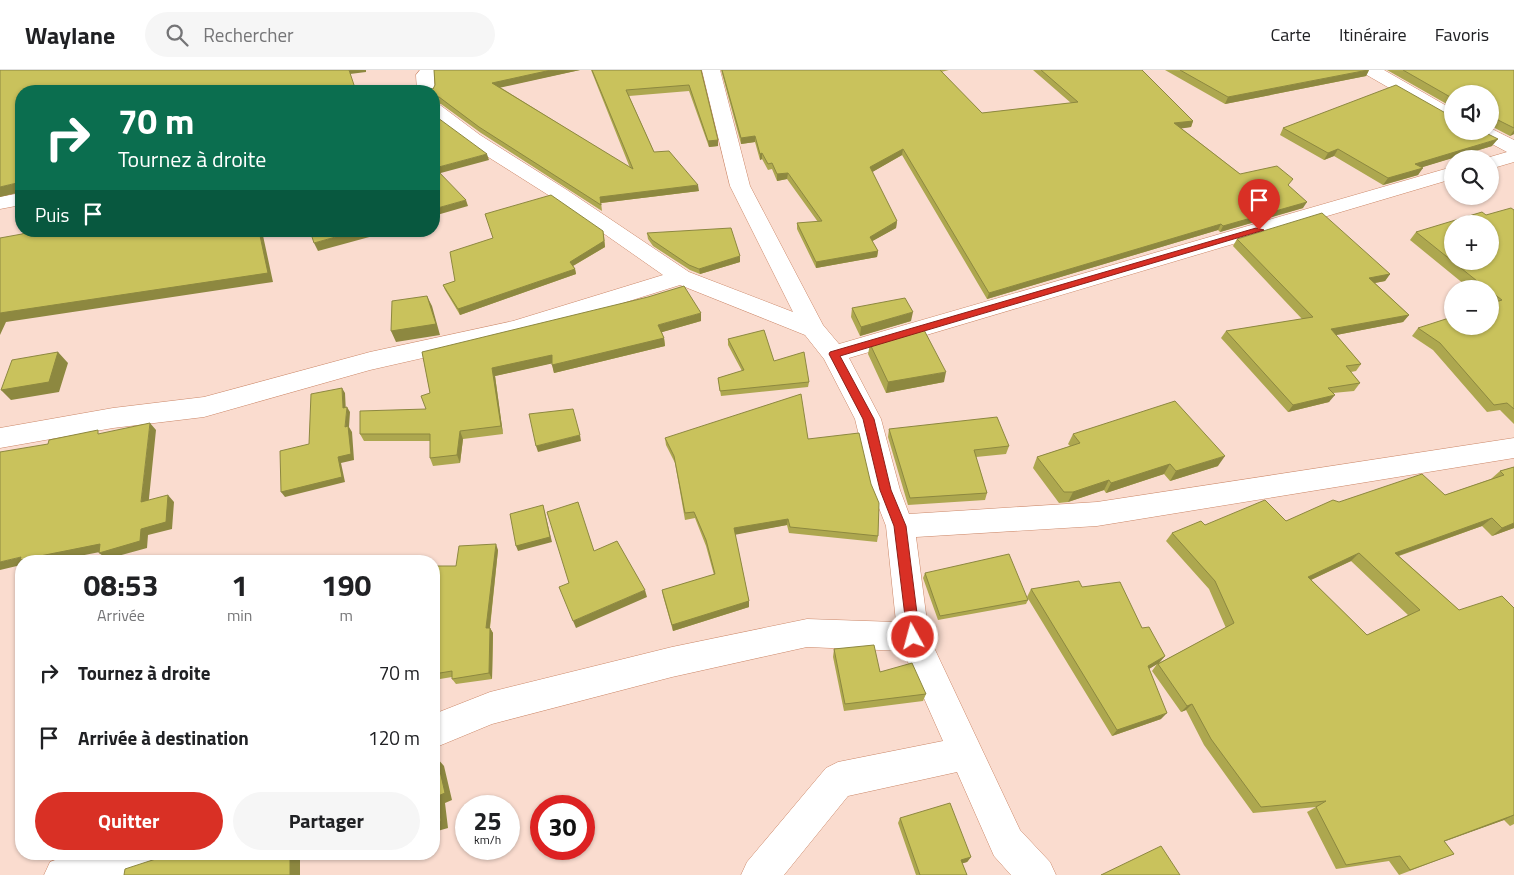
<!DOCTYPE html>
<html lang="fr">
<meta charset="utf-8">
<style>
body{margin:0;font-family:"Titillium Web",sans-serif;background:#f6f6f6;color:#202124;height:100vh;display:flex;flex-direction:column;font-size:19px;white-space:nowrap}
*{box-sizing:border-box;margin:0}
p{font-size:16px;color:#757577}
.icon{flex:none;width:28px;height:28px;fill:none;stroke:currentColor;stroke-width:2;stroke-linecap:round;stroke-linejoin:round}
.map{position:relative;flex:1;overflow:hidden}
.drawer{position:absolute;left:15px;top:485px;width:425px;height:305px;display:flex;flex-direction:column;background:#fff;border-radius:20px;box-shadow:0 1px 4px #0004}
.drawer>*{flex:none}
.hud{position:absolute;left:15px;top:15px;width:425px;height:152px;border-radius:20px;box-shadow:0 1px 4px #0004;background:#0b6e4f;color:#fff;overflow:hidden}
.tools{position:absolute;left:1444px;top:15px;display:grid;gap:10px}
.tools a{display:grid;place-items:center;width:55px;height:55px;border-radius:50%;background:#fff;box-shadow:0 1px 4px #0004;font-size:25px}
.speed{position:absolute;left:455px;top:725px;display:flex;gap:10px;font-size:25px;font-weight:700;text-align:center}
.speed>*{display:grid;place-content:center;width:65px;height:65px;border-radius:50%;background:#fff;box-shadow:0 1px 4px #0004;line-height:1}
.speed small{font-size:12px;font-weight:400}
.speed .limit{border:8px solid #d22;background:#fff;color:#111}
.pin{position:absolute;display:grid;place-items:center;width:42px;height:42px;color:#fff;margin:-51px -21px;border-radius:50% 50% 50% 0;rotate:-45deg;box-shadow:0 0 5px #0007}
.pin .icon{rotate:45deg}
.me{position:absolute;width:55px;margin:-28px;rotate:353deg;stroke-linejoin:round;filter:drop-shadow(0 0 4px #0008)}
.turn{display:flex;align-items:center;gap:18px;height:105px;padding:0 20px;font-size:22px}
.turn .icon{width:65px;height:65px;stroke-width:2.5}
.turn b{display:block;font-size:35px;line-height:42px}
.then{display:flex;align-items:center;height:48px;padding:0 20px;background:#0003;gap:10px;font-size:19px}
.eta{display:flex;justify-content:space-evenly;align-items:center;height:85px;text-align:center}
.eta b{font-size:30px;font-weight:700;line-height:35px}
.primary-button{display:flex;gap:10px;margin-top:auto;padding:10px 20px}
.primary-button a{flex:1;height:58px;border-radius:30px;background:#d93025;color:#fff;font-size:20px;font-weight:700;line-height:58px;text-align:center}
.primary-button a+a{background:#f6f6f6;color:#202124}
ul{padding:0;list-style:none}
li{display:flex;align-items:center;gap:15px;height:65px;padding:0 20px}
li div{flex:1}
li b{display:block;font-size:19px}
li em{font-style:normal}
header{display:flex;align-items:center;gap:30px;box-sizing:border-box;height:70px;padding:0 25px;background:#fff;border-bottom:1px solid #e0e0e0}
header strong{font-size:24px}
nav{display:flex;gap:28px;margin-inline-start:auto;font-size:18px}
.search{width:350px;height:45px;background:#f6f6f6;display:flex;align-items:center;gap:12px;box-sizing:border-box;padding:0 18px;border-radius:28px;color:#757577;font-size:19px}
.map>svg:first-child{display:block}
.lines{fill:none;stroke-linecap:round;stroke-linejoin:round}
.minor-casing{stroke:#cb8768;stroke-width:1}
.minor{fill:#fff;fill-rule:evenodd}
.wall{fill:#ada74f;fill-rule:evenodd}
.shaded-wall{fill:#8d8840}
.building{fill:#c9c25c;stroke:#8d8840;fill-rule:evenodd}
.route{fill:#d93025;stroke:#8d1f18}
</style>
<header>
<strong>Waylane</strong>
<div class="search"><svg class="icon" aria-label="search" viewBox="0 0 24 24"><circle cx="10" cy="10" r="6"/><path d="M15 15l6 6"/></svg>Rechercher</div>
<nav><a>Carte</a><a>Itinéraire</a><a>Favoris</a></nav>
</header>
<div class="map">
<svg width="1514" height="805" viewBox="0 0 1514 805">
<rect width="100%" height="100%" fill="#fadccf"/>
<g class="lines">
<!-- minor casing -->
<g class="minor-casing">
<path id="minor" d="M420,0H438L434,5L435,21L434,23L417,21L416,5Z
M702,0H720L750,116L823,255L839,274L1452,97V109L849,288L881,349L900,420L909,444L1097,432L1514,368V388L1097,456L916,467L929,567L1020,760L1050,792L1056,805H1011L994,786L957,702L848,726L784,805H741L747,792L826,698L838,692L943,671L903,581L807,577L672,607L492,654L434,678V644L490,622L672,577L807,549L896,552L886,456L872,420L855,349L824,289L805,265L680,215L515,267L370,300L204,347L113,358L0,378V358L113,338L204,327L370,282L513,251L663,205L553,128L466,73L434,48V34L440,35L480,65L567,120L689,202L793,242L730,116Z
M1362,0H1384L1452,39V51L1445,50L1365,4Z
M1490,58L1514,70V92L1490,99V89H1483L1507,82L1475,65L1473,61H1490Z
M21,123V135L0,139V127Z
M71,784H154L148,797L127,805H44L50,792Z"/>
</g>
<!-- minor -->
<use href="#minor" class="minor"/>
</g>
<!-- wall -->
<path class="wall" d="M434,0H580L500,17L630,98L591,0H701L718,70V76L709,77L689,21L629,26L654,82L699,121L601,133L602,141L481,63L441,34L434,33L433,19L435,15Z
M721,0H949L941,2L982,43L1071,33L1033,0H1142L1193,51L1191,57L1181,58L1240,104L1289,116L1303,138L1220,162L1218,160L987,229L902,85L872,102L897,151L896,158L872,171L878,181L877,187L816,198L797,159V153L818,152L787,109L777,111L772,99L768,100L762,89L760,90L755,72L741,74Z
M1165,0H1369L1366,6L1225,34Z
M1387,0H1514V64L1510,66L1491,56L1490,57V24H1452V37Z
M1283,58L1492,76L1422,97L1418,105L1383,115L1334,86L1324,90L1280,65Z
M1514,140V354L1500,340L1487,342L1433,280L1412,266L1418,258L1490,256V219H1470L1410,170L1416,162L1486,145Z
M647,163L740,192L700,204L690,200L653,176L648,169Z
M604,166L605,177L573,196L575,199L576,204L460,245L445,220L443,215Z
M1237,169L1390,204L1385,211L1375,213L1409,245L1403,252L1336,265L1361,294L1356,301L1351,302L1360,313L1354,321L1333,323L1329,332L1288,342L1221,268L1226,261L1302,249L1233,176Z
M852,238L911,251L860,266L851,247Z
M701,251L662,262L664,268L665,276L554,303L552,293L495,306L503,364L463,369L460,393L433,396L430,388V371H364L360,364L426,339L430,323L422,282Z
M728,269L774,291L809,312L808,317L721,326L718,308L742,301L728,275Z
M870,274L944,312L886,323L868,284Z
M889,359L1009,376L1006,384L976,387L987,423L985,430L908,435L888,367Z
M1073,364L1218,396L1170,411L1164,404L1106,423L1104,420L1068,432L1059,433L1033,398L1037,387L1070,376L1068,374Z
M665,368L808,369L878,466L877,472L789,463L787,455L735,464L749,531V537L673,561L663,526L662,520L714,505L706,476L695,448L685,450L675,393L666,375Z
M1514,397V458L1492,466L1482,456L1399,486L1459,540L1514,538V754L1510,756L1504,750L1444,771L1454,784L1399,805L1389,791L1336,799L1307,742L1316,737L1253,743L1204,675L1186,640L1181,642L1152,601L1157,594L1149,599L1161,649L1112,666L1027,527L1031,519L1082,517L1142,558L1165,586L1159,593L1226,558L1209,519L1166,471L1172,463L1205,455L1286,451L1339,432L1445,425L1491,409L1500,401ZM1351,491L1408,545L1367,565L1311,510Z
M498,480L490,558L493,563L492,609L456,614L452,609V607L434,610V496H456Z
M925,503L1028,530L1026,534L938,550L923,508Z
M834,579L926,624L923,631L844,641L833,587Z
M900,748L971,787L967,792L962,793L967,805H916L898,753Z"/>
<!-- shaded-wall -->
<path class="shaded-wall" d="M349,0H366V2L350,4Z
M551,0H580L494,19L492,13Z
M1369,0L1366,6L1225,34L1228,27Z
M263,19L264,21H255V20Z
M1193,51L1191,57L1172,60L1174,53Z
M1514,60V64L1510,66Z
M755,66V72L741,74V68Z
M1498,69L1492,76L1410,101L1415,94Z
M718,70V76L709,77L708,71Z
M903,79L902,85L869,104L870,97Z
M1338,79L1334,86L1324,90L1328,83Z
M762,83V89L760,90V84Z
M487,84L489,90L437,104L435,98Z
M1423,98L1418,105L1383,115L1388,108Z
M788,103L787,109L777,111V104Z
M21,112V122L0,127V117Z
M698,115L699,121L601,133L602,141L600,127Z
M466,130L468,136L437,145L434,139Z
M1307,132L1303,138L1220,162L1223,156Z
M897,151L896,158L869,173L870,167Z
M1221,154L1218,160L987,229L989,223Z
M259,161H262L273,212L6,252L0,265V243Z
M357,161H371L373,166L318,181L314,173Z
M603,161L605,177L571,197L570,192Z
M878,181L877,187L816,198V192Z
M740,186V192L700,204L699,199Z
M575,199L576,204L460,245L458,239Z
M1390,204L1385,211L1364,215L1369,208Z
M427,226L432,236L440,265L396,272L391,261Z
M913,242L911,251L860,266L861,257Z
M701,243V251L659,263L658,255Z
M1409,245L1403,252L1326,267L1331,259Z
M664,268L665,276L554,303L552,295Z
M58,282L68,293L59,322L11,330L1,320Z
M552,285L554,293L495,306L503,364L501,356L492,298Z
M946,302L944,312L886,323L888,312Z
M342,318L345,323L346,343L343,338Z
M1335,325L1329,332L1288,342L1293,335Z
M347,337L350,342L349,357L352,362L354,390L341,393L345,412L285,427L281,422L338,387L345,357Z
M150,353L156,360L148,438L141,432Z
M460,361L463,369L460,393L457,385Z
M580,365L581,371L538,382L536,376Z
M1225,386L1218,396L1170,411L1176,401Z
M1170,394L1164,404L1106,423L1111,413Z
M1109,410L1104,420L1068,432L1073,422Z
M168,425L174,432L172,459L148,465L147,478L107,489L99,483L105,481L54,491H21V495L0,500V492L141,459Z
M543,435L552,472L518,481L516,476Z
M1492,448L1482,456L1386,490L1395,483Z
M788,449L787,455L734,465V458Z
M1514,453V458L1492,466L1502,458Z
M496,474L498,480L489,564L486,558Z
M1359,483L1351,491L1300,515L1308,507Z
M645,520L647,527L576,558L573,551Z
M749,531V537L673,561L672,555Z
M490,558L493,563L492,609L489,603Z
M1165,586L1159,593L1142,603L1148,596Z
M1192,634L1186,640L1181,642L1187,636Z
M1167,643L1161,649L1112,666L1117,660Z
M437,688L444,696L452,730L445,733L448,758L434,762V753L438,726Z
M1514,745L1504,750L1432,776L1444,771Z
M290,784H309L300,787V805H290Z
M971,787L967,792L957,795L961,790Z"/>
<!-- building -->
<path class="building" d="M0,0H349L356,21H264L263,19L255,20V21H21V112L0,117Z
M434,0H551L492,13L633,99L592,0H701L718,70L708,71L689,15L626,20L654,82L669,81L698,115L600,127L601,135L479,57L439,27L434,26V21H428L429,18L433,19L435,15Z
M722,0H940L982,43L1078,32L1041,0H1142L1193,51L1174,53L1240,104L1277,96L1293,109L1288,115L1307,132L1223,156L1221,154L989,223L903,79L870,97L897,151L870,167L878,181L816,192L797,153L822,151L788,103L777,104L772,93L768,94L762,83L760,84L755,66L741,68Z
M1180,0H1368L1228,27Z
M1403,0H1514V58L1496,49L1493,52H1490V24H1452V28Z
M1396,15L1449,45H1452V61H1482L1498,69L1415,94L1423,98L1388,108L1338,79L1328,83L1283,58Z
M434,45L487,84L435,98L466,130L434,139Z
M551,125L603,161L604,171L570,192L575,199L458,239L443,215L455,211L450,182L493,168L485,144Z
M1511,138L1514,140V339L1507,333L1494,335L1440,273L1418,258L1452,247V256H1490V234L1502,230L1490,221V219H1487L1416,162L1482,142L1486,145ZM1452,154H1490V191H1452Z
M1322,143L1390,204L1369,208L1409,245L1331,259L1361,294L1346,296L1360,313L1328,318L1335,325L1293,335L1226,261L1313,247L1237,169Z
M731,158L740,186L699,199L689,195L652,170L647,163Z
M28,161H259L268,203L0,243V168L22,164Z
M310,161H357L314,173Z
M684,216L701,243L658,255L664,268L552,295V285L492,298L501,356L460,361L457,385L430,388V364H360V341L426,339L421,326L430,323L422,282L648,227Z
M427,226L436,254L391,261L392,231Z
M905,228L913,242L861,257L852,238Z
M923,258L946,302L888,312L870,274Z
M764,260L774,291L804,282L809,312L720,321L718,308L744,300L728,269Z
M58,282L49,312L1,320L12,290Z
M342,318L343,338L347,337L345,357L348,356L351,384L338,387L342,407L281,422L280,381L309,374L311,324Z
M801,324L808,369L859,363L871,414L879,433L878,466L790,457L788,449L734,458L749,531L672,555L662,520L715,504L706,470L694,442L685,443L674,386L665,368Z
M1175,331L1225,386L1176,401L1170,394L1111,413L1109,410L1073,422H1064L1037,387L1080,373L1073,364Z
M573,339L580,365L536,376L529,344Z
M997,347L1009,376L974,380L987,423L910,428L889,359Z
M150,353L141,432L168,425L166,452L141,459L140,471L99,483L100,474L20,490L21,487L0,492V382L48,374L49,370L98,360V364Z
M1514,397V453L1502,458L1492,448L1395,483L1459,540L1502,526L1514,538V745L1444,771L1454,784L1410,800L1400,786L1346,795L1316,737L1326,731L1261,737L1211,669L1192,634L1187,636L1158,594L1234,553L1215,511L1172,463L1201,451L1205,455L1265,430L1286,451L1333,430L1339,432L1422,404L1445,425L1504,405L1500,401ZM1359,483L1420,540L1367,565L1308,507Z
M578,432L594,481L617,471L645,520L573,551L559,517L569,513L547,442Z
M543,435L550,467L516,476L510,444Z
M496,474L486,558H490L489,603L452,609V601L434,604V496H456L459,476Z
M1009,484L1028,530L940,546L925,503Z
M1079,511L1082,517L1120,512L1142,558L1149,557L1165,586L1148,596L1167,643L1117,660L1031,519Z
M874,575L880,602L912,593L926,624L845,634L834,579Z
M437,688L445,723L438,726L441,751L434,753V689Z
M950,733L971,787L961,790L967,805H920L900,748Z
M1161,776L1180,805H1101Z
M171,784H290V805H124L125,799Z"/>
<!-- route -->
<path class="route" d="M1256,158L1264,160L840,286L874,349L891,420L906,456L920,567L918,571H908L894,456L880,420L863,349L829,284L830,282Z"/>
</svg>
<div class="tools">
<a><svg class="icon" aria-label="sound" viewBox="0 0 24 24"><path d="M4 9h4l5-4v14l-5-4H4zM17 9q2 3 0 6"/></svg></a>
<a><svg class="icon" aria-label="search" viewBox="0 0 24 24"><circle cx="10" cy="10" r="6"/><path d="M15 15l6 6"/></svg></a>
<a>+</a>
<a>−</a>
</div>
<div class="speed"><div>25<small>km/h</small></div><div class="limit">30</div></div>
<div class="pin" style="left:1259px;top:160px;background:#d93025"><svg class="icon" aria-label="arrive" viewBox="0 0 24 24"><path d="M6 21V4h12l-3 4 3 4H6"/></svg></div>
<svg class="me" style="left:913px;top:567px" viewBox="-20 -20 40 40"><circle r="17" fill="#d93025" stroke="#fff" stroke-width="3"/><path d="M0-11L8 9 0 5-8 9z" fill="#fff"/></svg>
<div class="hud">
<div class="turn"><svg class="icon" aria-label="right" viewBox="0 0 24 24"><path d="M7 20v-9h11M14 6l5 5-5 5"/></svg><div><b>70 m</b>Tournez à droite</div></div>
<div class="then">Puis<svg class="icon" aria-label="arrive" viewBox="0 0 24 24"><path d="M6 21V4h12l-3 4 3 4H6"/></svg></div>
</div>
<section class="drawer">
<div class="eta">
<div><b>08:53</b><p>Arrivée</p></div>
<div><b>1</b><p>min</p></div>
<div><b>190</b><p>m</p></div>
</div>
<ul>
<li><svg class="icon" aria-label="right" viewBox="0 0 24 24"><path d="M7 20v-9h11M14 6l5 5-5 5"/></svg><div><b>Tournez à droite</b></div><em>70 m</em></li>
<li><svg class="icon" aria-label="arrive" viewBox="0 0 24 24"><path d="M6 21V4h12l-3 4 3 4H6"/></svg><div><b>Arrivée à destination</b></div><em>120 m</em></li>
</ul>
<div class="primary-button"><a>Quitter</a><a>Partager</a></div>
</section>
</div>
